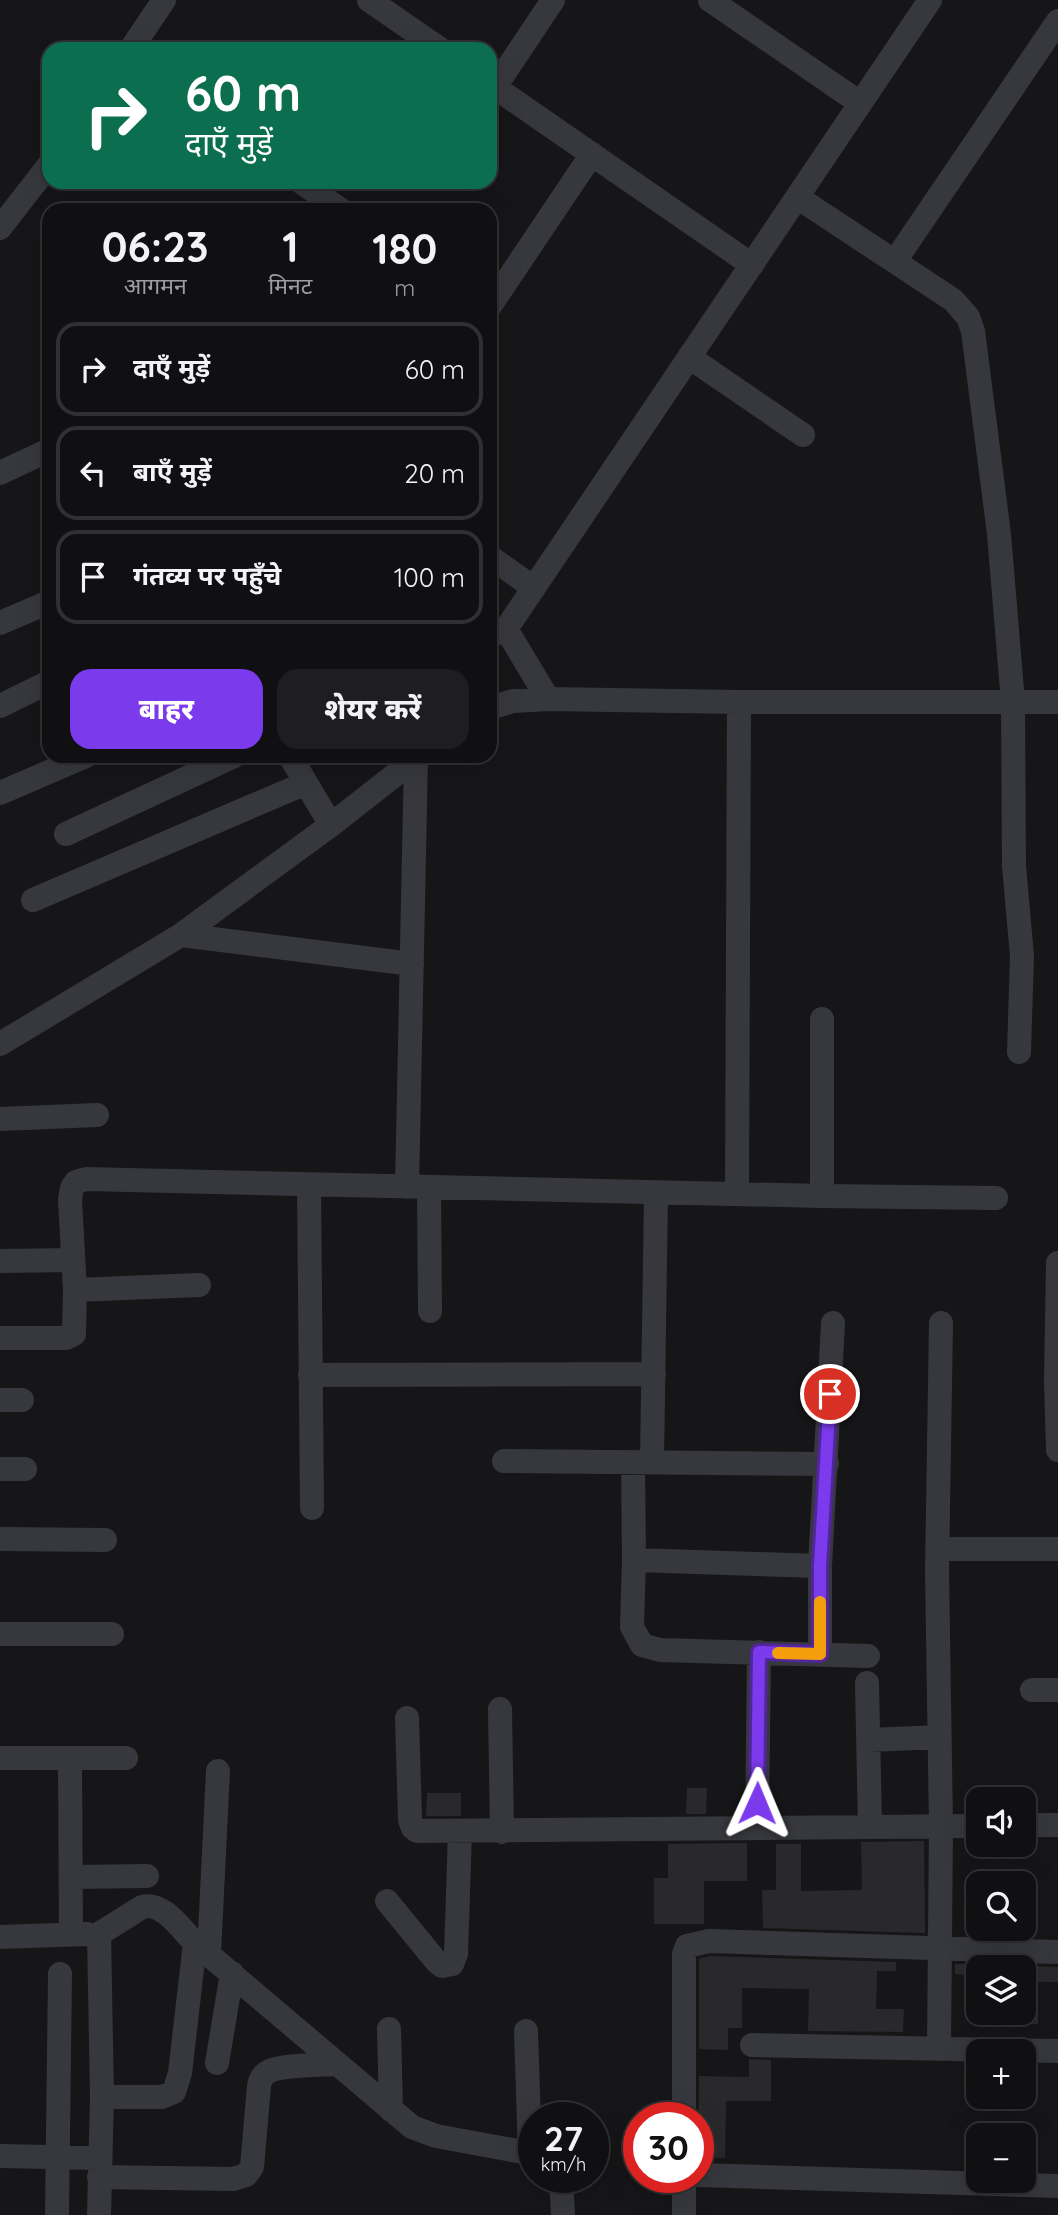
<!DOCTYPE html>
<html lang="hi">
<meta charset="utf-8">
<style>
body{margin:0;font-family:Quicksand,"Noto Sans Devanagari",sans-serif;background:#1e1e20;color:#f1f3f6;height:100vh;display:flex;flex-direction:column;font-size:26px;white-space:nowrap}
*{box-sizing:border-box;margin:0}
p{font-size:23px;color:#9c9d9f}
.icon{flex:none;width:38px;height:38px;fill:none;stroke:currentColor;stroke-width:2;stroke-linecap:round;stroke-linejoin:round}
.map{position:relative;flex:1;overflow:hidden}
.panel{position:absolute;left:42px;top:203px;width:455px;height:560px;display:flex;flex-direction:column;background:#101012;border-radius:21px;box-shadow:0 7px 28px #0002,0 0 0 2px #303032}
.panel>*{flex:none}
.guide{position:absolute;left:42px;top:42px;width:455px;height:147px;border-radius:21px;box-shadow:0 7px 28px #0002,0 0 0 2px #303032;background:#0b6e4f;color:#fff;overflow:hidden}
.tools{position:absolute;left:966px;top:1787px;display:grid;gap:14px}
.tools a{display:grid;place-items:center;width:70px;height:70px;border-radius:14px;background:#101012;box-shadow:0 7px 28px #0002,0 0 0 2px #303032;font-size:35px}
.speed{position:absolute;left:518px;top:2102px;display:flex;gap:14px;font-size:35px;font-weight:700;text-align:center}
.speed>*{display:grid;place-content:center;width:91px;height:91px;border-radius:50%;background:#101012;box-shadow:0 7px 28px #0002,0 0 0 2px #303032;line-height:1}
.speed small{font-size:18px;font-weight:400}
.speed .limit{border:10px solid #d22;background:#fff;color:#111}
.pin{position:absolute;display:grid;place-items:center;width:60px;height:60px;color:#fff;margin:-30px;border:4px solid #fff;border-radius:50%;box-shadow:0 2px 7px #0007}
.me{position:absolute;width:77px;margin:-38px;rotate:1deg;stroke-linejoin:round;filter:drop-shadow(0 0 5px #0008)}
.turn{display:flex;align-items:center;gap:24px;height:147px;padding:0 28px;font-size:32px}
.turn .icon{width:91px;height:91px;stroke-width:2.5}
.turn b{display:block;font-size:49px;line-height:60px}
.eta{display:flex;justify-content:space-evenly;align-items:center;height:119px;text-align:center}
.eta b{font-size:42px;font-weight:800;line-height:49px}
.cta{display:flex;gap:14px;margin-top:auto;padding:14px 28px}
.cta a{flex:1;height:80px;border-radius:21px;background:#7c3aed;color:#fff;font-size:28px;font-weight:800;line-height:80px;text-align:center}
.cta a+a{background:#1e1e20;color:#f1f3f6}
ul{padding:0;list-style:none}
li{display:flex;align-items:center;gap:21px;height:94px;margin:0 14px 10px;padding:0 14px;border:4px solid #303032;border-radius:21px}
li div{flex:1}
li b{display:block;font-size:26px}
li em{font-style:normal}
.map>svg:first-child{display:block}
.building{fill:#29292c}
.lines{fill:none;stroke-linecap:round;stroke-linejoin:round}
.minor{stroke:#37383d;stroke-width:24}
.route-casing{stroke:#51269a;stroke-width:18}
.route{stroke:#7c3aed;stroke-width:12}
.slow{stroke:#f59e0b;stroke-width:12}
</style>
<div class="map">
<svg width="1058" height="2215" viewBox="0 0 1058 2215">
<rect width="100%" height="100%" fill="#161618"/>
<!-- building -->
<path class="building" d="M687,1788H707L706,1814H686Z
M427,1793H461V1816H426Z
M924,1841L925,1933L763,1928L762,1890H776V1844H801V1891L862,1890L861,1842Z
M747,1843V1881H704V1924H654V1878H668V1844Z
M710,1956L896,1962V1971H877L876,2009H904L903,2032L808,2031L809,1989L742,1988V2028H728V2050L699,2049V1959Z
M955,1964H978V1975L955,1974Z
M1024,1966L1058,1967V1982H1038V2024H1024Z
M749,2059L771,2060V2101H726L725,2158L698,2157L699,2076L749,2077Z"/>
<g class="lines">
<!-- minor -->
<path class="minor" d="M369,0L440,49
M710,0L860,103
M131,49L164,0
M490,84L752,265
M495,87L553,0
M301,182L341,210
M797,197L953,300L968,317L973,331L999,534L1013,702L1014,866L1022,956L1019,1052
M0,228L49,165
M895,261L1058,21
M490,306L592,154
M689,357L803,435
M0,473L49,450
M490,557L534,588
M0,623L49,602
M506,629L548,699
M490,636L506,629L930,0
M0,706L49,682
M490,708L513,701L548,699L739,702H1058
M290,756L331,825
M0,793L86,756
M66,834L234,756
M33,900L306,783
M181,935L412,964
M822,1019V1196
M0,1044L181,935L331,825L419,756
M0,1119L97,1115
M309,1185L312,1508
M407,1187L416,758
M429,1188L430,1311
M737,1194L739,702
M0,1261L73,1260
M1058,1263L1056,1380L1058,1450
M75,1290L199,1285
M0,1338H66L74,1334L75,1290L70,1200L72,1188L76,1182L86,1179L822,1196L996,1198
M310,1375L654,1374
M0,1400H22
M504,1461L827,1464
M633,1462L634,1560L632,1627L642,1645L660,1650L868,1656
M652,1462L656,1193
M0,1469H25
M0,1539L105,1540
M938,1549H1058
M634,1560L820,1566
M0,1634H112
M820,1654V1566L833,1323
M867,1683L870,1827
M1032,1690H1058
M500,1709L502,1832
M407,1718L410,1820L413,1828L417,1831L978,1826
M869,1740L939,1737
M0,1758H126
M70,1758L71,1934
M1024,1825H1058
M757,1828L759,1652
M71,1877L147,1876
M387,1901L436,1961L442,1966L452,1964L456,1954L460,1832
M0,1937L87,1934
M209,1954L218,1771
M389,2029L391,2110
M526,2031L530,2153
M752,2045L1058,2051
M939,2048L941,1826L937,1571L941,1323
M217,2063L232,1973
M102,2097H162L174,2092L180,2073L195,1943
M684,2118V1954L687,1946L709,1941L1058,1952
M0,2156L99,2158
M698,2175L1058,2186
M99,2177L233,2179L246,2175L252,2167L259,2086C260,2080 262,2075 268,2072C278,2065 323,2065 337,2064
M561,2177L563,2215
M684,2177V2215
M57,2215L60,1974
M99,2215L102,2097L99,1934L142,1907C163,1901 181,1929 195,1943L412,2127L436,2136L534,2154"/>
</g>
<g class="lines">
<!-- route casing -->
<g class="route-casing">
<path id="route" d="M757,1803L759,1652L820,1654V1566L830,1394"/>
</g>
<!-- route -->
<use href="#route" class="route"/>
<!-- slow -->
<path class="slow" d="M778,1653L820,1654V1602"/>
</g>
</svg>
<div class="tools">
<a><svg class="icon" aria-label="sound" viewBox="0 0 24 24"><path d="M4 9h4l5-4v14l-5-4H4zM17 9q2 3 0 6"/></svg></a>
<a><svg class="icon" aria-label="search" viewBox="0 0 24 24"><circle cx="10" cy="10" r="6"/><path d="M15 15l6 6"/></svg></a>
<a><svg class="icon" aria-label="layers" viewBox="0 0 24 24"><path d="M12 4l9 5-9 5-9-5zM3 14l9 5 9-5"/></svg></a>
<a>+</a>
<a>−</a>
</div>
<div class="speed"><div>27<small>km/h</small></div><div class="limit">30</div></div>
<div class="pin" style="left:830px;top:1394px;background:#d93025"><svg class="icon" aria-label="arrive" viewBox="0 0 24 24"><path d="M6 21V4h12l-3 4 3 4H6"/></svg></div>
<svg class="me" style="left:757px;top:1803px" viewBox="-20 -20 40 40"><path d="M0-17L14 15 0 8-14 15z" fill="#7c3aed" stroke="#fff" stroke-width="4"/></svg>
<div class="guide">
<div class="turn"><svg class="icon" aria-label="right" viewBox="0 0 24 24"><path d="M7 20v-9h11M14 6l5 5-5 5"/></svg><div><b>60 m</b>दाएँ मुड़ें</div></div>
</div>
<section class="panel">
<div class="eta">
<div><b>06:23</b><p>आगमन</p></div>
<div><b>1</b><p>मिनट</p></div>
<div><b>180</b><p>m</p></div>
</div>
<ul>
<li><svg class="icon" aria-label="right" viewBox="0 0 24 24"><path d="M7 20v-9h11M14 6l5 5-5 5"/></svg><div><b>दाएँ मुड़ें</b></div><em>60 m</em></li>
<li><svg class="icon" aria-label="left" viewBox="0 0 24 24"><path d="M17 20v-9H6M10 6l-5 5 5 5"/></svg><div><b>बाएँ मुड़ें</b></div><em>20 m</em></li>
<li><svg class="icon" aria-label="arrive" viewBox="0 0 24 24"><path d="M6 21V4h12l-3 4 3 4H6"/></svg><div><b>गंतव्य पर पहुँचे</b></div><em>100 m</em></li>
</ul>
<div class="cta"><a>बाहर</a><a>शेयर करें</a></div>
</section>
</div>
